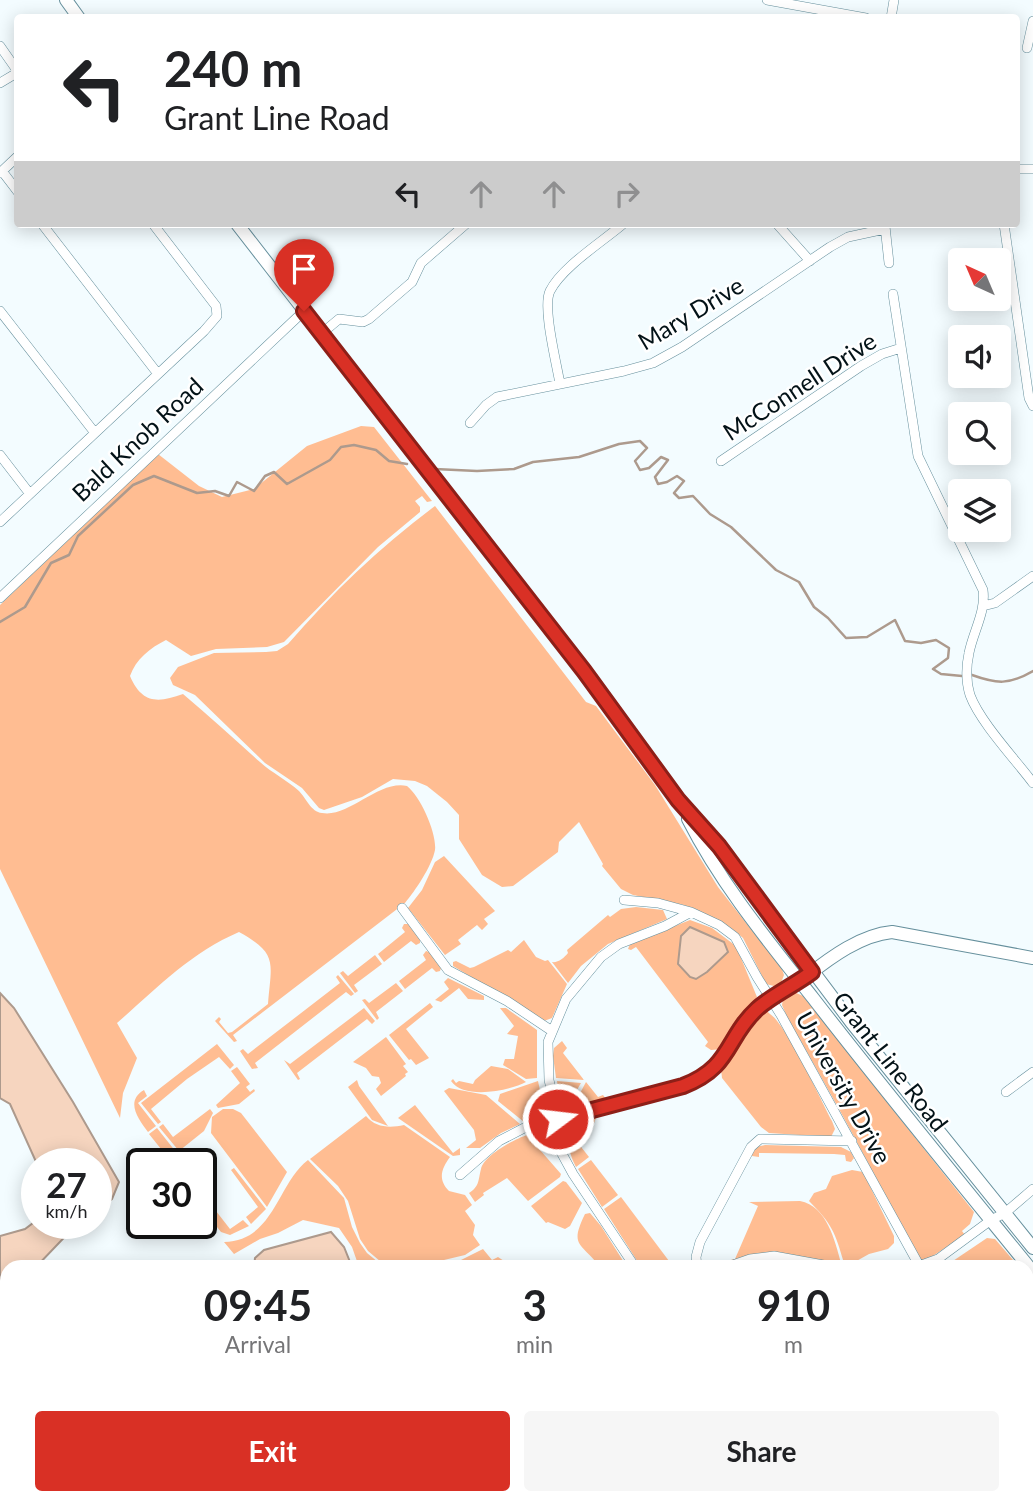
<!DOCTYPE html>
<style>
body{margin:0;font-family:Lato,sans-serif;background:#f6f6f6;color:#202124;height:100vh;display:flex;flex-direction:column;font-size:26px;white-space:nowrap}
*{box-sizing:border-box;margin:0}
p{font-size:23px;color:#757577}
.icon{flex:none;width:38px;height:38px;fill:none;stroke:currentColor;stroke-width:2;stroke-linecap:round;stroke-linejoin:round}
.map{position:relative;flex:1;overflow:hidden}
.details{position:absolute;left:0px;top:1260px;width:1034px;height:245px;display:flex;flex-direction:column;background:#fff;border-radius:21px 21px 0 0;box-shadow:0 4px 18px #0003}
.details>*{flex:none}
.top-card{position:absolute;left:14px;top:14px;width:1006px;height:214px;border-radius:7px;box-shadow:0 4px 18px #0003;background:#fff;color:#202124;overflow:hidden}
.needle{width:46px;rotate:316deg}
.tools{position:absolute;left:948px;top:248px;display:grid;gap:14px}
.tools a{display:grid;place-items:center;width:63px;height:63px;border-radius:7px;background:#fff;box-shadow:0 4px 18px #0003;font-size:35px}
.speed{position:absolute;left:21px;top:1148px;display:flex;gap:14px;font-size:35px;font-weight:700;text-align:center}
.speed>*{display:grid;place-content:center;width:91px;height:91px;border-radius:50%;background:#fff;box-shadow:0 4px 18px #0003;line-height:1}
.speed small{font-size:18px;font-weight:400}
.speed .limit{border:4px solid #111;border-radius:10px;background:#fff;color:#111}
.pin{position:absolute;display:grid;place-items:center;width:60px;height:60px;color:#fff;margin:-72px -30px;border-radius:50% 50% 50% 0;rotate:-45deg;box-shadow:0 0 7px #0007}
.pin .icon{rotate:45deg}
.me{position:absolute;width:77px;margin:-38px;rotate:75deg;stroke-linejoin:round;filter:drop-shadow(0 0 5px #0008)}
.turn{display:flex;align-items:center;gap:24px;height:147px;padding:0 35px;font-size:32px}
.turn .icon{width:91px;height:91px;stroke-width:2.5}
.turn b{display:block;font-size:49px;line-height:60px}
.lanes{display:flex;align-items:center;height:66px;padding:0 35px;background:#0003;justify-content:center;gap:35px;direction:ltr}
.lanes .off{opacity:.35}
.eta{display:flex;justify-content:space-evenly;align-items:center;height:119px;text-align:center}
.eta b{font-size:42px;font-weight:700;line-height:49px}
.action{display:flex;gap:14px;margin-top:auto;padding:14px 35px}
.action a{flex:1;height:80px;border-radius:7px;background:#d93025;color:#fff;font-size:28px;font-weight:700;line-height:80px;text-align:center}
.action a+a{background:#f6f6f6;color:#202124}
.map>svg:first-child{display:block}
.green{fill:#ffbd92}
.water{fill:#f6d5bf;stroke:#ad9a8d;stroke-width:2}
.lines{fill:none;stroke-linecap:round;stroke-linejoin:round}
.stream{stroke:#ad9a8d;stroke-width:2.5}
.street-casing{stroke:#66909d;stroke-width:10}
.secondary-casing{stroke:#66909d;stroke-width:14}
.street{stroke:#fff;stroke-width:9}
.secondary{stroke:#fff;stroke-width:12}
.route-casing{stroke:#8d1f18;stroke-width:18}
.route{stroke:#d93025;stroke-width:12}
.labels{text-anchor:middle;stroke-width:5;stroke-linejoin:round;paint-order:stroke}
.street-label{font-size:24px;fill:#031217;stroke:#fff}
</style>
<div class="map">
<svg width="1033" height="1505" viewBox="0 0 1033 1505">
<rect width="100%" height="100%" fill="#f3fcff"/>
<!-- green -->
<path class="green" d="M361,426L374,427L432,501L427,502L422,496L415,501L420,507V512L378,547L284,642L267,647L216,649L191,656L166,640C150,648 136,659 130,676C142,704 158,703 183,694C209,716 234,739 260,762C272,773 287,780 299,791C306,798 311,812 322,813C349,818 378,780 407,786C421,797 437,834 435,850C432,866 415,891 405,903L233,1035L237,1041L234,1042L215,1021L219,1017L221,1019L219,1022L228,1033L232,1032L268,1004C271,963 279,954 239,932C190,953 156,989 117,1023L137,1058L123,1093L120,1118L0,869V605L158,454L199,486L222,497L254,489L307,446Z
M435,506L586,702L596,706L655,785L718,887L782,969L784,975L781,983L774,986L766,984L743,938L736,932L684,905L633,895L621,889L602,866L603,864L579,822L559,842L558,852L513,886L502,887L482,875L459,839V815L447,802L427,786L415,781L393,779L362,797L324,810L319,808L302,788L265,763L195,695L173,685L170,678L178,667L214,653L266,652L277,651L288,644C332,593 381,546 435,506Z
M444,856L495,911L484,919L488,924L482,930L477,925L458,940L461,944L445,955L408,908L422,890L435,862Z
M636,907L663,910L667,919L608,944L581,966L568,983L552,962C558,963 564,958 568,953L567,950L608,915L610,917L621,909Z
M690,920L712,928L736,946L757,997L722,1049L711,1050L705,1046L708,1042L636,947L631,950L628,949L630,944Z
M404,924H408L420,939V943L416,945L411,941L384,962L378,954L405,932L402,928Z
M524,940L536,957L545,961L548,960L567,984L552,1018L544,1021L453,966V962L456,961L470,968L474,967L508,950L511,952Z
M426,951L429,952L441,968L440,971L436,972L432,968L405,989L399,981L426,960L423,955Z
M375,955L382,964L354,985L358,991L355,993L340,973L343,971L348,976Z
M338,975L354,994L351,996L346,992L255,1063L258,1068L252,1069L240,1051L243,1049L248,1054L340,983L336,977Z
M448,978L484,996V1000L468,999L459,988L441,1002L435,1000L449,989L444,982Z
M396,983L403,991L376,1012L379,1018L377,1020L362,1000L365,999L369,1003Z
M794,992L803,996L974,1212L970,1224L962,1231L965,1235L925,1261C912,1257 900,1225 893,1213C861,1146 824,1082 787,1017L782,1005L783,999Z
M430,1003L433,1007L406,1029L429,1058L416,1065L411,1059L409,1060L389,1035Z
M364,1008L375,1021L372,1024L367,1019L297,1073L300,1079L298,1080L284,1060L290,1064Z
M500,1008H506L537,1030V1078L526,1079L503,1065L505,1059H514L518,1036L507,1034L514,1026Z
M760,1012C765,1011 766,1010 770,1014C786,1024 821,1100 832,1121L835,1129L831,1137L769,1133L761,1127L722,1078L721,1069L752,1019Z
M386,1037L406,1064L403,1066L408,1072L405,1074L406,1076L381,1096L376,1089L381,1083L379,1077L372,1076L366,1068L353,1062Z
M562,1041L567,1048L563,1053L584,1080L556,1078L553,1056L554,1048Z
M217,1044L234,1065L230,1069L219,1057L187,1079L151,1109L161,1122L158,1124L141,1103Z
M491,1066L508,1069L526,1082C509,1091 464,1100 451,1081L453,1079L456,1083L459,1081L473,1084L475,1080Z
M237,1067L250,1084L246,1087L250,1092L254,1089L255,1091L239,1104L218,1108L216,1105L240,1083L231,1071Z
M357,1080L359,1086L388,1126L372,1120L348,1087Z
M538,1081L544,1109L539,1117L524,1122L498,1101L500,1094Z
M557,1081L581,1083L567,1107L560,1099Z
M586,1082L598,1097L603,1095L606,1099L577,1110H571Z
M449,1088L486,1095L520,1124L501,1133L480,1148H466L476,1140L474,1130L444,1091Z
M144,1090L147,1096L138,1103L156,1126L148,1132C138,1119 125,1101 144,1090Z
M415,1105L453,1153L460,1148V1155L453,1156L398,1118Z
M210,1109L213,1113L204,1131L179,1151L159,1127L163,1124L173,1137Z
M223,1109H233L241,1113L287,1172L267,1207L211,1133L212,1117Z
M591,1115L596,1118L594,1123L574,1138L589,1157L576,1167C565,1147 564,1122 591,1115Z
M366,1116C376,1128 390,1128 404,1125L450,1157C442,1168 437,1179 449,1191L465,1195L472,1205L465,1211L475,1225L473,1235L480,1245L465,1255L444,1260L430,1267H387L368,1251L360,1239L348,1201L338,1186L310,1159Z
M157,1128L176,1152L169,1159L149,1134Z
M527,1135L561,1174L560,1177L528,1201L507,1178L483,1193L484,1195L475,1202L469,1193C480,1186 478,1180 481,1169C484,1155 515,1139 527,1135Z
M765,1145L841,1147L851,1152L854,1158L851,1162L846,1161L845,1155L834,1154L759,1153V1157L752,1156L751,1154L756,1147Z
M308,1160L344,1198L352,1227L360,1243L367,1253L384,1267H359L352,1247L339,1228L303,1220L278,1233L260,1239L234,1254L224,1242C274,1241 277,1184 308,1160Z
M591,1160L618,1195L602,1207L578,1169Z
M234,1168L266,1209L251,1224L246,1217L258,1207L231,1170Z
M852,1170L863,1172L894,1236V1243L888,1249L869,1254L853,1263H844C835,1232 832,1224 809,1201L814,1193L826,1189L832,1176Z
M563,1181L566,1182L582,1203L570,1226L565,1229L548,1222L546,1223L531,1206Z
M202,1193L230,1229L243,1220L249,1226L230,1235L221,1232L201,1207Z
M621,1197L669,1261L667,1267H641L604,1209Z
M800,1201C827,1206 835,1241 841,1263H822L791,1256L726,1264V1261L735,1259L758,1206L749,1202Z
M590,1213L601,1226L627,1267H600C581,1242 569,1247 585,1214Z
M987,1238L995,1239L1019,1267H944Z
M483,1249L492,1260L498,1257L513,1267H438L461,1260Z
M1027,1278L1033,1285V1366L1027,1361Z
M728,1498H794L786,1505H728Z"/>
<!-- water -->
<path class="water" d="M690,927L724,942L728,952L707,972L696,979L690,977L678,964L681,936Z
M0,993L14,1008L73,1102L119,1182L112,1199L96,1210V1164H37L10,1104L0,1098Z
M37,1220V1223H78L36,1267H7V1293L0,1296V1236L25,1229Z
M331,1232L344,1247L352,1267H254L255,1258L264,1250Z"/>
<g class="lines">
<!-- stream -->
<path class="stream" d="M435,469L477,471L514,469L533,462L579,457L619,444L640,441L647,448L635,461L640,470L649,468L661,457L668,460L655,477L658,484L667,482L677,476L684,481L674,493L679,498L693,496L710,514L731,527L776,570L799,582L814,607L828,618L846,638L867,637L895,620L905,641L921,643L936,640L949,648L948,658L933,669L941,674L962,676
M0,622L25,607L51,563L69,555L78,536L133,485L154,476L197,493L215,491L229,496L237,482L254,491L265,476L274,472L287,484L330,460L341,447L354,445L376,450L389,461L407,464
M972,675C997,684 1009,685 1033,671
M405,1498L411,1505"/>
<!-- street casing -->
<g class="street-casing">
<path id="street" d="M767,0L866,18
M891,18L894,0
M0,46L16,69L15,74L0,83
M1027,48L1033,21
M1017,169H1033
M2,171L18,192
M0,173L18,156
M42,224L158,374
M777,224L810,261
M1004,224L1029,398L1033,406
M885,226L889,263
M893,294L918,456L983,590C986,612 973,632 969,653C966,667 966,682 970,695C980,722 1015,759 1033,783
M0,311L95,433
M321,334L339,319L363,322L369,319L412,282L421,263L466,224
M560,384C557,365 542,307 550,291C562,267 602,242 623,224
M470,423L486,405L497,397L624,371L653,363L682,347L830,247L848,237L885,229
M0,455L30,494
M721,461L861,366L882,354L901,348
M0,522L204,331L217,316L216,306L153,224
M0,598L304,311
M983,606L995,603L1033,576
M624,900L658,903L691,912
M402,908L448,970L507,1001L552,1031
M1006,1092L1033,1072
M460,1175L499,1141L526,1127L683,1086C731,1068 724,1043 754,1012C767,999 785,992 800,981
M635,1267L573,1174L561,1152L558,1119L549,1080L548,1042L566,999L601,957L619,944L665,926L691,912L719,925L735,937L757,977L781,1015L920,1267
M697,1267L696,1257L700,1242L751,1147L760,1139L852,1141
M727,1267L750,1259L774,1256L829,1266L869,1267
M916,1267L938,1259L991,1220L1005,1213L1033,1189
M1027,1366L1033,1371
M925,1498L932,1505
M607,1505L608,1498
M808,1505L818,1498"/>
</g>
<!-- secondary casing -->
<g class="secondary-casing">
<path id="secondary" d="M66,0L79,18
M237,224L584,671L679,800L719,846L851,1022L1033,1248
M688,819C721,884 768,941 813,998C885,1091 959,1181 1033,1272
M807,976C831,957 861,935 892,932L1033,958"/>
</g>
<!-- street -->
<use href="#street" class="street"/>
<!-- secondary -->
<use href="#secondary" class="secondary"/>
</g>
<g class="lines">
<!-- route casing -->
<g class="route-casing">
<path id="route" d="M304,311L584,671L678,800L719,846L812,972C795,985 771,996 757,1009C725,1039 732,1067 683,1086L558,1119"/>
</g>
<!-- route -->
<use href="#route" class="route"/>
</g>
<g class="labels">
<!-- street labels -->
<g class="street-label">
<text transform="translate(691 314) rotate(-31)" y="8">Mary Drive</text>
<text transform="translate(800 387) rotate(-33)" y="8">McConnell Drive</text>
<text transform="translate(138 440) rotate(-43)" y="8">Bald Knob Road</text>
<text transform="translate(890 1062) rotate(52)" y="8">Grant Line Road</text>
<text transform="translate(843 1088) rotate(61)" y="8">University Drive</text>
</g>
</g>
</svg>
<div class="tools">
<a><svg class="needle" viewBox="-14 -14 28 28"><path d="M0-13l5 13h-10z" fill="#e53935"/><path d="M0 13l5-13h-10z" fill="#757577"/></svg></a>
<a><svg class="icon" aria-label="sound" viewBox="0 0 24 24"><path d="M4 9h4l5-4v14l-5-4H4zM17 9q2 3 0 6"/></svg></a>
<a><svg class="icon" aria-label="search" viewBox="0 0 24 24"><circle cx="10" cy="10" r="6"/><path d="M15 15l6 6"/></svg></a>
<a><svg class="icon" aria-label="layers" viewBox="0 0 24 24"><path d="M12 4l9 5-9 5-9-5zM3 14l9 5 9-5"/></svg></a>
</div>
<div class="speed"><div>27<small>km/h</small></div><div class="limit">30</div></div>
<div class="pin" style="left:304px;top:311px;background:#d93025"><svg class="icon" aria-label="arrive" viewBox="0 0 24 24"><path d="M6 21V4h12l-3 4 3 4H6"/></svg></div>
<svg class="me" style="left:558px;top:1119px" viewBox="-20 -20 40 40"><circle r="17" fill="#d93025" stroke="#fff" stroke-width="3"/><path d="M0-11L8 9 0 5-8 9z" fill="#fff"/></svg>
<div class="top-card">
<div class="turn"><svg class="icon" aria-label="left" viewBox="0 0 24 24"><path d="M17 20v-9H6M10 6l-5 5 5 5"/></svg><div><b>240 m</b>Grant Line Road</div></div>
<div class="lanes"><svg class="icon" aria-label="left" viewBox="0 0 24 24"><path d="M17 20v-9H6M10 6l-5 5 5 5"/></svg><svg class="icon off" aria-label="ahead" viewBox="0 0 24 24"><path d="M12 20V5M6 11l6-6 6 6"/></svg><svg class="icon off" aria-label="ahead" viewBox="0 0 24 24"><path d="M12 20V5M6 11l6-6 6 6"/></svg><svg class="icon off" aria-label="right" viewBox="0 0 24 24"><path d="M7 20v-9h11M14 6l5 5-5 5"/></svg></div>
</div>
<section class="details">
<div class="eta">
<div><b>09:45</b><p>Arrival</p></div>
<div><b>3</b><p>min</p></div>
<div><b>910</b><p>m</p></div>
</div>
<div class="action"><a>Exit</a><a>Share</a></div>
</section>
</div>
